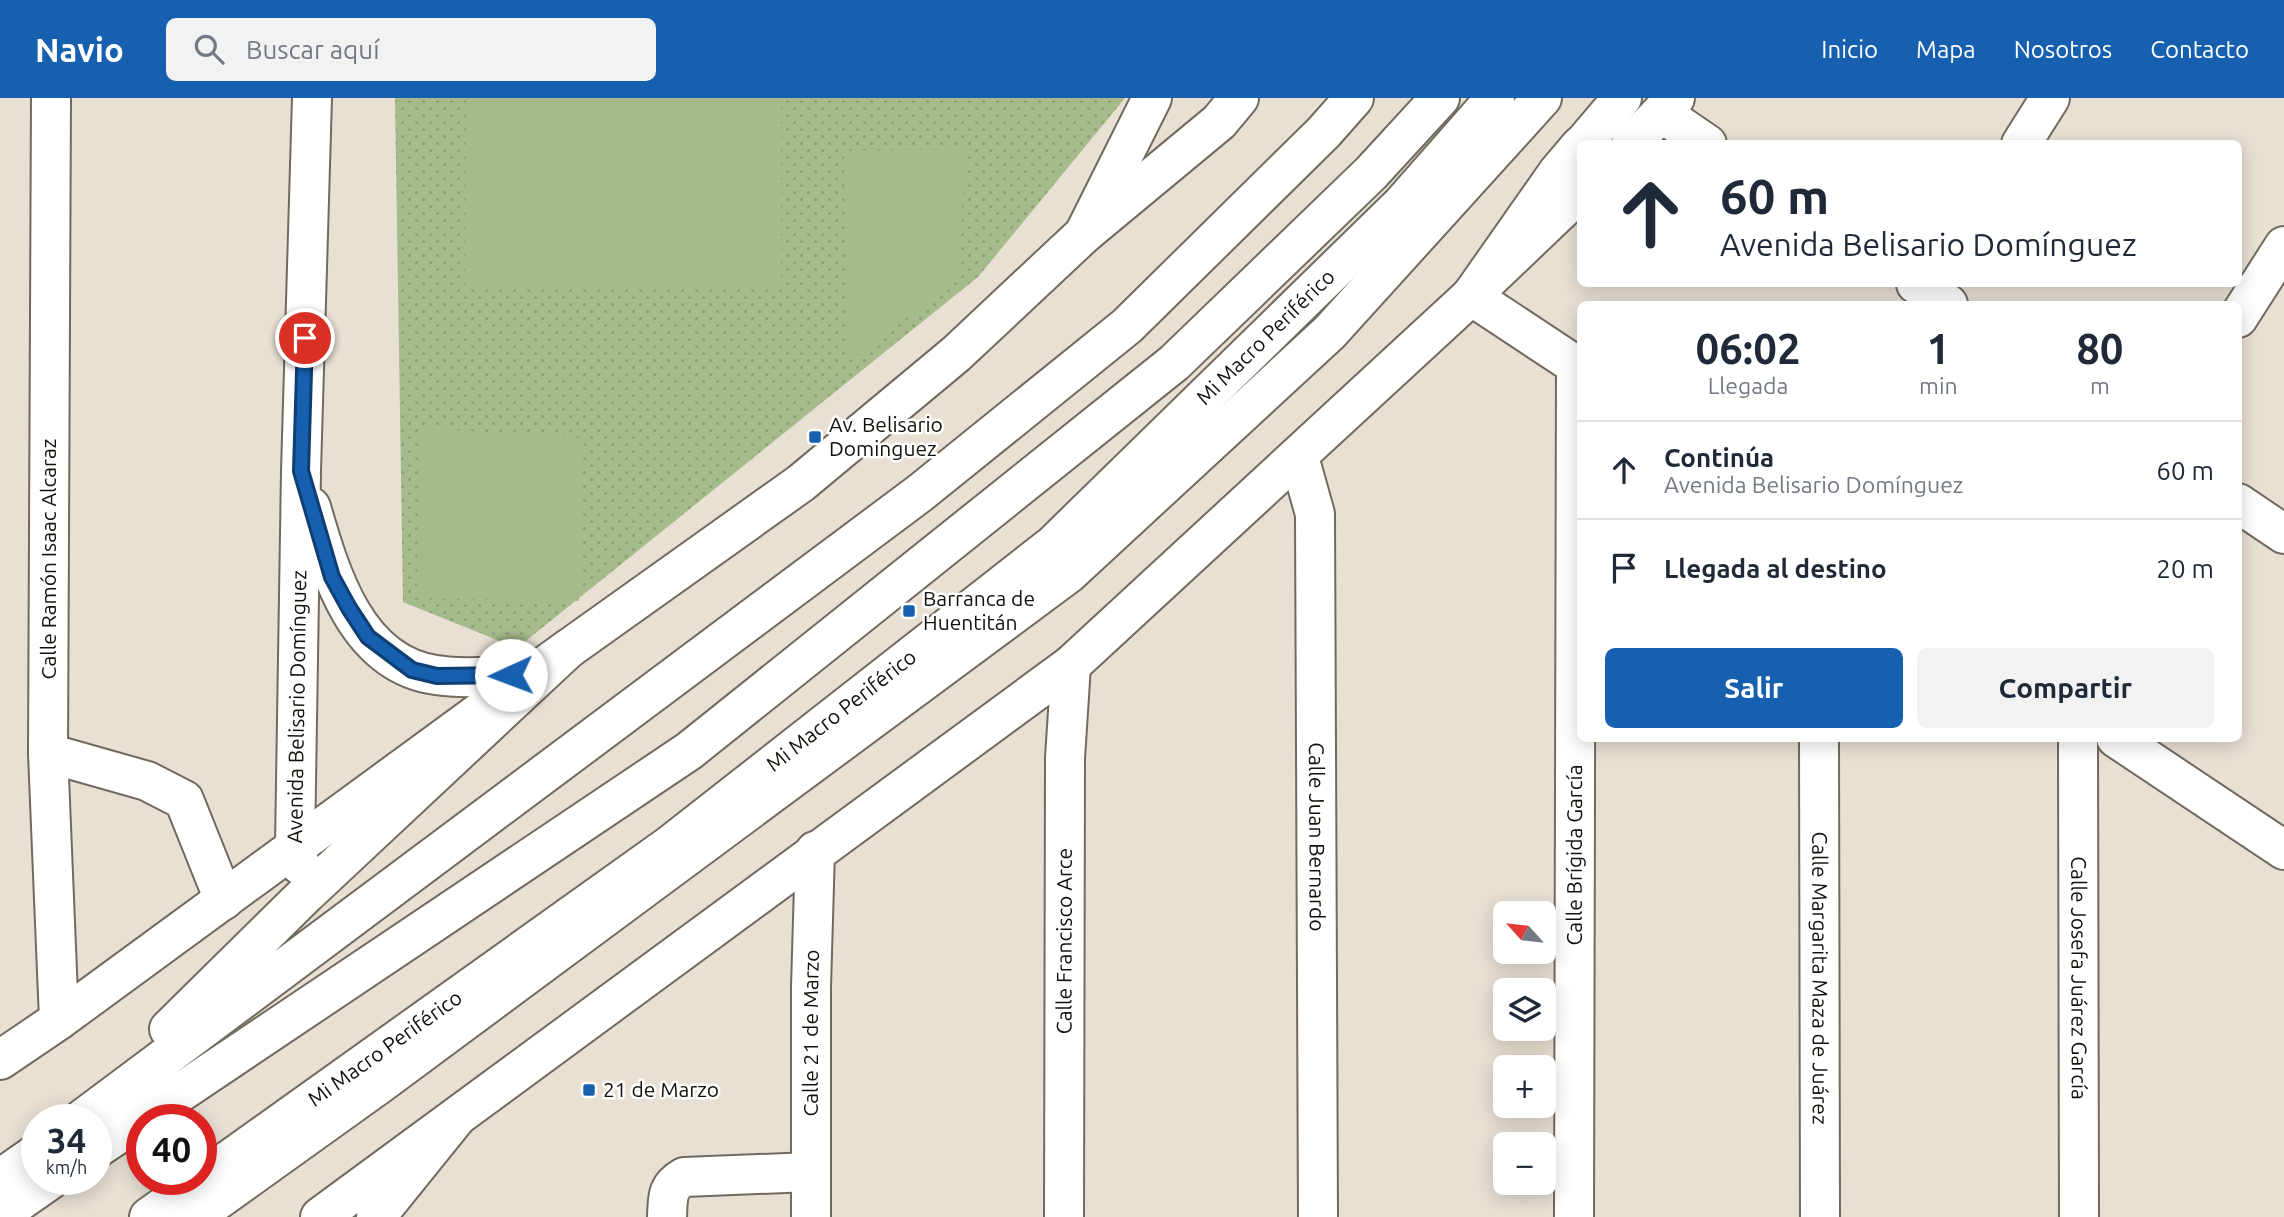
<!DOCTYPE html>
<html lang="es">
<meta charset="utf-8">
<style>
body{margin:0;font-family:Ubuntu,sans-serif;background:#f2f2f3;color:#1f2937;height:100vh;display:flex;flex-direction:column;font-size:26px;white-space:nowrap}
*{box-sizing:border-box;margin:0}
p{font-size:23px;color:#747a83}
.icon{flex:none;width:38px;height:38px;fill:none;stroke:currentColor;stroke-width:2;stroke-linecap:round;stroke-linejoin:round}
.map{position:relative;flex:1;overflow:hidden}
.panel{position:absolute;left:1577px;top:203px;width:665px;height:441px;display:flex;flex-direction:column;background:#fff;border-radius:10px;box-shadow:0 4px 18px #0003}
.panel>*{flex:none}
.top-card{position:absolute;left:1577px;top:42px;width:665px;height:147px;border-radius:10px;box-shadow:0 4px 18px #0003;background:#fff;color:#1f2937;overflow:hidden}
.needle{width:46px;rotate:297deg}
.fabs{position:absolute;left:1493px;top:803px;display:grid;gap:14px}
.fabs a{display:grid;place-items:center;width:63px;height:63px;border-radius:10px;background:#fff;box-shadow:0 4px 18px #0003;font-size:35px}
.speed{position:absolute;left:21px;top:1006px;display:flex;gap:14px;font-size:35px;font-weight:700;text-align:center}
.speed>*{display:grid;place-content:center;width:91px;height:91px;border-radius:50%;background:#fff;box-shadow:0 4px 18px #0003;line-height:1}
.speed small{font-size:18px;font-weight:400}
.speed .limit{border:10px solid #d22;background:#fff;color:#111}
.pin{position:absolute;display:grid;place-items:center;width:60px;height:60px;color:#fff;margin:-30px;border:4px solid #fff;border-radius:50%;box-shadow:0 2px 7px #0007}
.me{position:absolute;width:77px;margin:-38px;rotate:268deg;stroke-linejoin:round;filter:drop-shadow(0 0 5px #0008)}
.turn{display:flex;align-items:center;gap:24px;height:147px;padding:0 28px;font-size:32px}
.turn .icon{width:91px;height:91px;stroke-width:2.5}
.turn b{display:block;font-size:49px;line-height:60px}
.eta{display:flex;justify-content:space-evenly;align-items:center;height:119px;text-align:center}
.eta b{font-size:42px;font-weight:700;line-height:49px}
.cta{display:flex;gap:14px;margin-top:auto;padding:14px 28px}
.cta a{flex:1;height:80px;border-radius:10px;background:#1660af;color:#fff;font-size:28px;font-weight:700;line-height:80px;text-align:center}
.cta a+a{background:#f2f2f3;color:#1f2937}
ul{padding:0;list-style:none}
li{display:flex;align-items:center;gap:21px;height:98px;padding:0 28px;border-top:2px solid #e0e1e3}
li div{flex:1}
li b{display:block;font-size:26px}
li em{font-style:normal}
header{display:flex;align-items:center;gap:42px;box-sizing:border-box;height:98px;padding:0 35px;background:#1660af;color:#fff}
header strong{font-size:33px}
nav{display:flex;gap:38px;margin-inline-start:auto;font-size:24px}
.search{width:490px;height:63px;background:#f2f2f3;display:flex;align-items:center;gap:18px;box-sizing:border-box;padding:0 24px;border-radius:10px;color:#747a83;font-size:26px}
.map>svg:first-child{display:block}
.grass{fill:url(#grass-dots)}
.garden{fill:#a6bb8b}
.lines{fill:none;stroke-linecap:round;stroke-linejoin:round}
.minor-casing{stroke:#716a5f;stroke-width:42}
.major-casing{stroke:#716a5f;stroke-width:42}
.highway-casing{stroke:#716a5f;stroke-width:42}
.minor{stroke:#fff;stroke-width:38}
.major{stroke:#fff;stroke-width:38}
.highway{stroke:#fff;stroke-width:38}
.route-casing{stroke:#0e3e72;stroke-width:18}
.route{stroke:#1660af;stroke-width:12}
.poi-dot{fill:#1660af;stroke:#fff;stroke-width:2.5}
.labels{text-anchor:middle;stroke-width:5;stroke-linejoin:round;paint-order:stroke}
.street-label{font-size:21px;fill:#12100b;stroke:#fff}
.poi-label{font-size:21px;fill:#12100b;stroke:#fff;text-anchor:start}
</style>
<header>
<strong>Navio</strong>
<div class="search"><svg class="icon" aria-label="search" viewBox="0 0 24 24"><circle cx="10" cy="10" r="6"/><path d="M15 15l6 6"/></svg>Buscar aquí</div>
<nav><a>Inicio</a><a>Mapa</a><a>Nosotros</a><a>Contacto</a></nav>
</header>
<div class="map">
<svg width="2284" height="1119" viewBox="0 0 2284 1119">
<defs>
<pattern id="grass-dots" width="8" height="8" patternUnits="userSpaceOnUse" patternTransform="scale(1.75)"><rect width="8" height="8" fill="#a6bb8b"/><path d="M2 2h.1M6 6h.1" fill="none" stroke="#8ea077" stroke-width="1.8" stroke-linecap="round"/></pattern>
</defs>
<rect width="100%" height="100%" fill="#e8e0d3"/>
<!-- grass -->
<path class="grass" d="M395,0H1125L978,179L517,550L403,504Z"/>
<!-- garden -->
<path class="garden" d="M466,0H781V190L465,191Z
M965,51L959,181L846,265L844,53Z
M419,330L584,340L579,503L417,500Z"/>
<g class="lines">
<!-- minor casing -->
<g class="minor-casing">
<g id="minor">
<path d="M51,0L48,655L59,922"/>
<path d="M1663,16L1707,46"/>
<path d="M1583,46L1622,0"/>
<path d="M2021,46L2050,0"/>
<path d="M1916,186L1948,206"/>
<path d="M1471,198L1580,270"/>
<path d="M2238,220L2284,148"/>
<path id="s1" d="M1299,359L1315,416L1318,1119"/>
<path d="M2238,405L2284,436"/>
<path d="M311,409C330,475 356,566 436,577C467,582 502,577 533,576"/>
<path d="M540,571L801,385L956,256L1084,136L1219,24L1239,0"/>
<path id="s2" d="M1819,640L1820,1119"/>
<path id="s3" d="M2078,640L2079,1119"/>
<path d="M2116,640L2284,752"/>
<path d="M48,655L147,683L184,702L224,802"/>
<path id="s4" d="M300,767L295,747L301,373L312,0"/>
<path d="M0,962L59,922L488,608"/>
<path d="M96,1051L689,653L1174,265L1371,75L1440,0"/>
<path d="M0,1117L50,1082"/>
<path id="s5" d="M149,1119L670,747L1053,447L1402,106L1495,0"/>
<path d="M320,1119L1071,567L1471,198L1558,74L1580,48"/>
<path d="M667,1119C668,1100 666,1089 684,1079L811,1074"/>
<path id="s6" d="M811,1119V889L815,753"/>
<path id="s7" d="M1064,1119L1065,660L1071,567"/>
<path id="s8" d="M1574,1119L1576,267"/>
</g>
</g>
<!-- major casing -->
<g class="major-casing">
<path id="major" d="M376,1119L455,1021"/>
</g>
<!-- highway casing -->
<g class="highway-casing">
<path id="highway" d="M1631,46L1675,0
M1084,136L1152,0
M1471,198L1580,94
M169,931L306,796L568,551
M81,1022L920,395L1127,228L1324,34L1354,0
M0,1081L37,1055
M194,1119L381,985L1068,476L1330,234L1542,0"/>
</g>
<!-- minor -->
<use href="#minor" class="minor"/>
<!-- major -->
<use href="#major" class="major"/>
<!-- highway -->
<use href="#highway" class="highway"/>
</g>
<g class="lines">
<!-- route casing -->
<g class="route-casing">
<path id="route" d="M305,240L301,373L332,479L349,510L368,539L412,572L437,578L511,577"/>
</g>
<!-- route -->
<use href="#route" class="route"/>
</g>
<!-- markers -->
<g class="poi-dot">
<rect x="808" y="332" width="14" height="14" rx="3.5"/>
<rect x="902" y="506" width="14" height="14" rx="3.5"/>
<rect x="582" y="985" width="14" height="14" rx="3.5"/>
</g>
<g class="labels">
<!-- street labels -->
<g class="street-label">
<text dy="7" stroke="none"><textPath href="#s5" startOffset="1424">Mi Macro Periférico</textPath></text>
<text transform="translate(49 461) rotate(-90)" y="7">Calle Ramón Isaac Alcaraz</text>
<text dy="7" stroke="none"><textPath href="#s4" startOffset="159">Avenida Belisario Domínguez</textPath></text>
<text dy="7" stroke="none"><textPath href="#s5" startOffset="858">Mi Macro Periférico</textPath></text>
<text dy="7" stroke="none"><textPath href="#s1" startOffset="382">Calle Juan Bernardo</textPath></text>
<text dy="7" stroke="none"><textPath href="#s8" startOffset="362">Calle Brígida García</textPath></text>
<text dy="7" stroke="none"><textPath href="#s7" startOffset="276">Calle Francisco Arce</textPath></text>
<text dy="7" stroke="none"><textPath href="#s2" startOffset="240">Calle Margarita Maza de Juárez</textPath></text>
<text dy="7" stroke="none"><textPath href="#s3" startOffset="240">Calle Josefa Juárez García</textPath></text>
<text dy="7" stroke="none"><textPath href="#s6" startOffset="184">Calle 21 de Marzo</textPath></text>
<text dy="7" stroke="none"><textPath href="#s5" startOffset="290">Mi Macro Periférico</textPath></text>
</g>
<!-- poi labels -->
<g class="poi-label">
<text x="829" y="334">Av. Belisario<tspan x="829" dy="24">Dominguez</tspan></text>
<text x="923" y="508">Barranca de<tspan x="923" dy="24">Huentitán</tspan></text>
<text x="603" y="999">21 de Marzo</text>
</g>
</g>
</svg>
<div class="fabs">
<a><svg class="needle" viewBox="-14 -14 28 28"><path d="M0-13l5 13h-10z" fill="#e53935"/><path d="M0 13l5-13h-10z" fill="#747a83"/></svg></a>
<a><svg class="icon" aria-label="layers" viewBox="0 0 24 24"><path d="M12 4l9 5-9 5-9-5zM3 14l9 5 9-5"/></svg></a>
<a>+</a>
<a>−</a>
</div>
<div class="speed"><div>34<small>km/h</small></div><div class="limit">40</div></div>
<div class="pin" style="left:305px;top:240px;background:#d93025"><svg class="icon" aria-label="arrive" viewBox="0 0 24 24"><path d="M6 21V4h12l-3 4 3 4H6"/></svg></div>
<svg class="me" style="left:511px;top:577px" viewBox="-20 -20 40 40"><circle r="19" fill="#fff"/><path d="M0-13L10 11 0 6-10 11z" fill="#1660af"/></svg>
<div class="top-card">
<div class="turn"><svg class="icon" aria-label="ahead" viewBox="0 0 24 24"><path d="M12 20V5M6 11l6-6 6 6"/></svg><div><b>60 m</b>Avenida Belisario Domínguez</div></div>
</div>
<section class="panel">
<div class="eta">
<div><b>06:02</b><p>Llegada</p></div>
<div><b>1</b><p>min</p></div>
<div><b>80</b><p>m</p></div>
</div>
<ul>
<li><svg class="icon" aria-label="ahead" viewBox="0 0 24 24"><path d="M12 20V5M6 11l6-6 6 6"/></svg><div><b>Continúa</b><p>Avenida Belisario Domínguez</p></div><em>60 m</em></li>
<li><svg class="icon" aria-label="arrive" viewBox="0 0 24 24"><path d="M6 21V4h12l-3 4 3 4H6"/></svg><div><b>Llegada al destino</b></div><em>20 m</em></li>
</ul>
<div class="cta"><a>Salir</a><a>Compartir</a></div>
</section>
</div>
